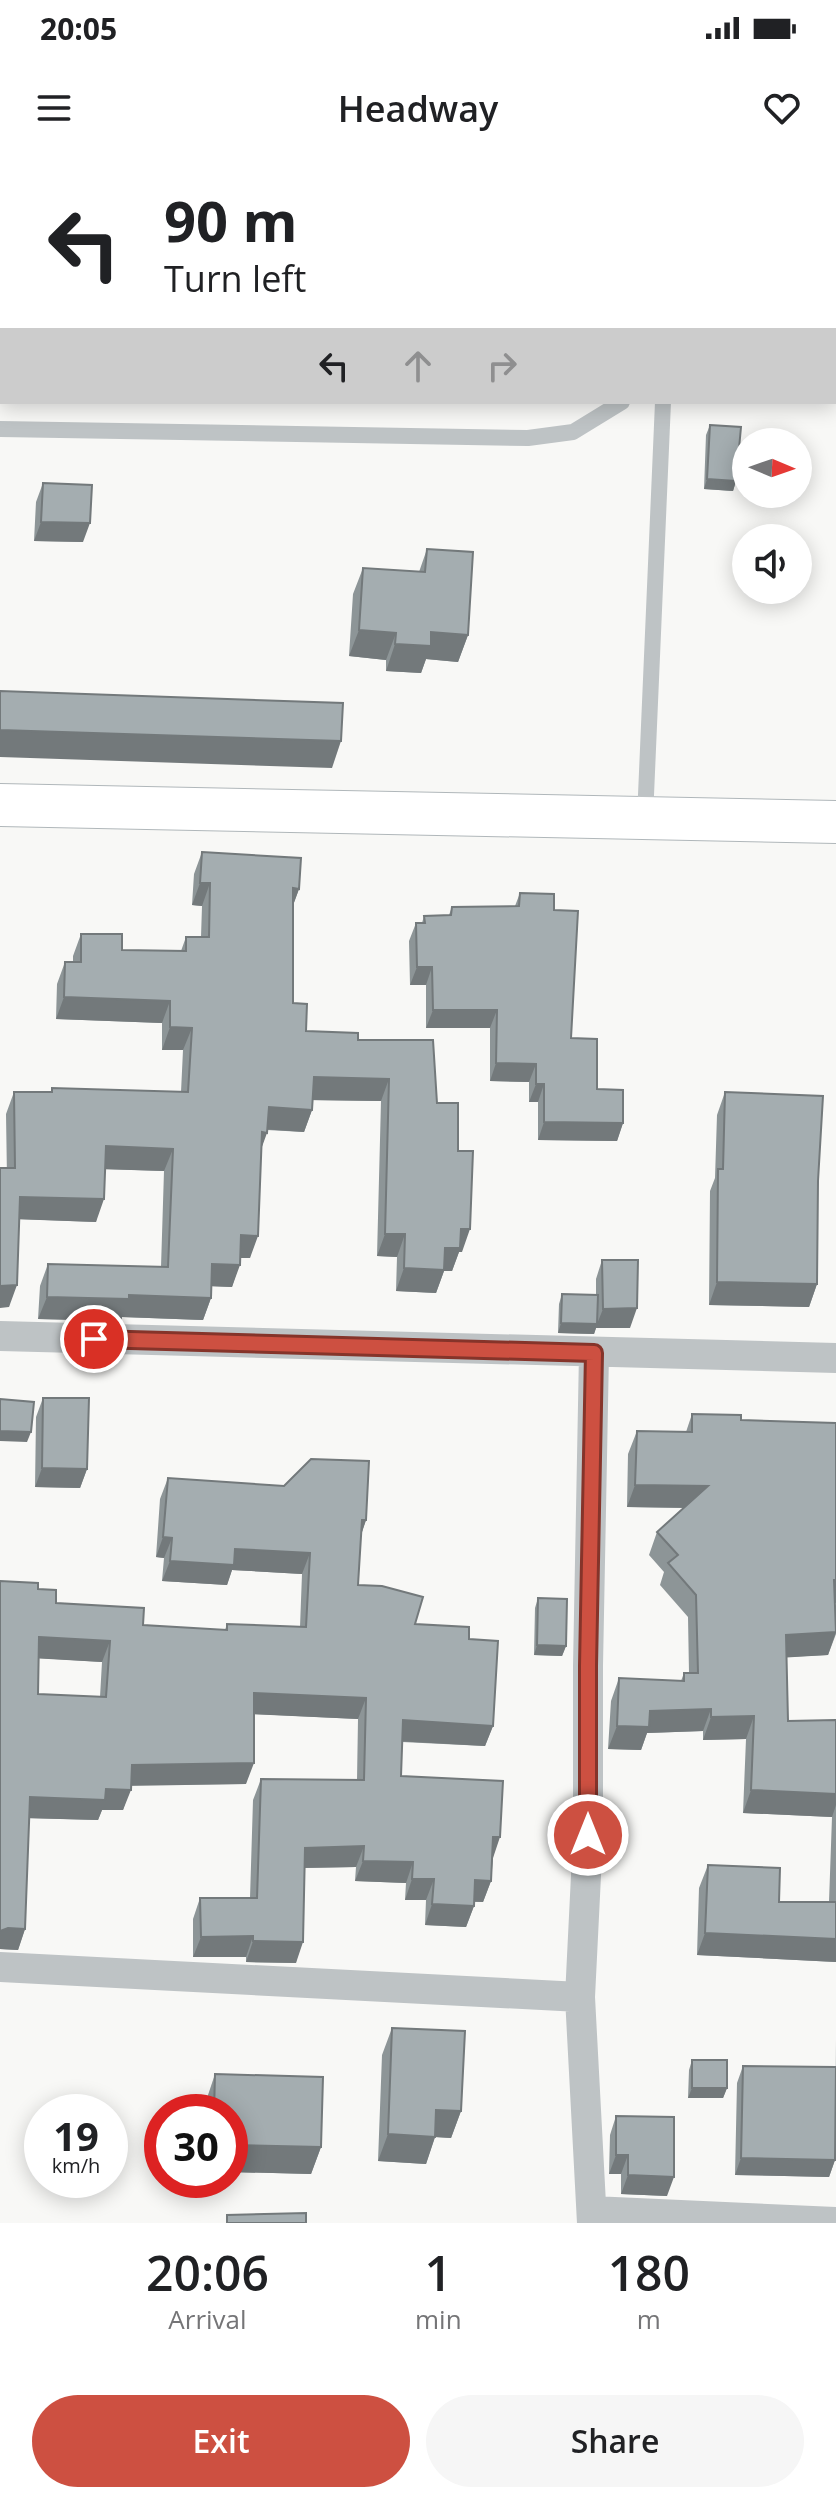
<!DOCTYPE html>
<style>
body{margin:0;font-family:"Open Sans",sans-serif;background:#f6f6f6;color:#202124;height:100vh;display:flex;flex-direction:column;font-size:30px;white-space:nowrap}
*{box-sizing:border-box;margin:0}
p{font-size:26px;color:#757577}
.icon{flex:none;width:44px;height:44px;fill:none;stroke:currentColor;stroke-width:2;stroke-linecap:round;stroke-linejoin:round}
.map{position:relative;height:2063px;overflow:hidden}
.details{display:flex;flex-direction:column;background:#fff;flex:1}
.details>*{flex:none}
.hud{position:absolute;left:0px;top:0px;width:836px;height:244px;box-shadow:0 4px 20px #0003;background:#fff;color:#202124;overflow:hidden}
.needle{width:52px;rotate:92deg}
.fabs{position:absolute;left:732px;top:268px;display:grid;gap:16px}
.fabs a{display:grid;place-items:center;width:80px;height:80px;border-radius:50%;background:#fff;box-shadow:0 4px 20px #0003;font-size:40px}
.speed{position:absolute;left:24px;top:1934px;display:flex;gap:16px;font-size:40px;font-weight:700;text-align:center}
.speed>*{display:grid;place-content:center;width:104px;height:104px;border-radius:50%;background:#fff;box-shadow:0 4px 20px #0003;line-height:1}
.speed small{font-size:20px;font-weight:400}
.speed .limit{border:12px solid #d22;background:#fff;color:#111}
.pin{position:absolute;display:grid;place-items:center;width:68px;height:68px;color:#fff;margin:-34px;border:4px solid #fff;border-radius:50%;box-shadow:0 2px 8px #0007}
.me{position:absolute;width:88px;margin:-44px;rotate:0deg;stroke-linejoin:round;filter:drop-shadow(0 0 6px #0008)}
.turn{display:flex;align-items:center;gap:28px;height:168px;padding:0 32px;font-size:36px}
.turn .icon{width:104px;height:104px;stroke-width:2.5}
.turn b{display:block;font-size:56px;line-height:68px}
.lanes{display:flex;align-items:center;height:76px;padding:0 32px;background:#0003;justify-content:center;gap:40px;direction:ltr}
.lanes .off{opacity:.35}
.eta{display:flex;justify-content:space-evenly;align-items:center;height:136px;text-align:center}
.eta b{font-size:48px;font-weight:600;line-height:56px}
.cta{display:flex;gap:16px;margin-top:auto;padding:16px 32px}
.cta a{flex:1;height:92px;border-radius:48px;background:#cd5041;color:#fff;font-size:32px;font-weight:600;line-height:92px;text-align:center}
.cta a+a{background:#f6f6f6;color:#202124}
.status{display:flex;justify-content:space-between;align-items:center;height:56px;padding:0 40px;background:#fff;direction:ltr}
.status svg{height:22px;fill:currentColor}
header{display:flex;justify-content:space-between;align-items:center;height:104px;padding:0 32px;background:#fff;font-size:36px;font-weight:600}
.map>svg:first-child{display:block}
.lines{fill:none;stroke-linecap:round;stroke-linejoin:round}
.secondary-casing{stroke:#b0b7ba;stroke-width:44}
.lane{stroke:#bec3c5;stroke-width:16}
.street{stroke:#bec3c5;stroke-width:30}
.secondary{stroke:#fff;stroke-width:42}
.wall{fill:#8d9597;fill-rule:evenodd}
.shaded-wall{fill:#73797b}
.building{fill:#a4adb0;stroke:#73797b;stroke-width:2;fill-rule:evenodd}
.route-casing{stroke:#85342a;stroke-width:20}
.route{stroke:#cd5041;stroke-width:14}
</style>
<div class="status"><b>20:05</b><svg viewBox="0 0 49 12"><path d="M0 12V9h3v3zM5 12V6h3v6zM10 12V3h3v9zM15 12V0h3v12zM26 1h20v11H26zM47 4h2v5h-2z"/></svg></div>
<header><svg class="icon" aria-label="menu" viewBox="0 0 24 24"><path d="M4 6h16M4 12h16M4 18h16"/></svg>Headway<svg class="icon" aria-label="heart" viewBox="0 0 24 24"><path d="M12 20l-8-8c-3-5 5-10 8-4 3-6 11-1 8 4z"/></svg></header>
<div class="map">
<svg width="836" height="2063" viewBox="0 0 836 2063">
<rect width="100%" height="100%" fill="#f8f8f6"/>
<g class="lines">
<!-- secondary casing -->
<g class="secondary-casing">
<path id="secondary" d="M0,645L836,662"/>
</g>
<!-- lane -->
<path class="lane" d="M668,2V0
M834,40H836
M0,269L528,278L573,272L622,242
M645,658L663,242"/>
<!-- street -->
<path class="street" d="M0,1176L836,1198
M0,1807L580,1837
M592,2051L836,2062
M592,2063L580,1837L588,1675V1506L594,1193"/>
<!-- secondary -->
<use href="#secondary" class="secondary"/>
</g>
<!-- wall -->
<path class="wall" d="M710,265L736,321L733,331L704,329L706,275Z
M43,323L83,382L34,381L36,342Z
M427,389L468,475L458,502L426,499L421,513L386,511V500L349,496L353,434L363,408L419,412Z
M202,692L299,729L293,745V843L306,871L358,880L437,943L458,991L462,1092H459L452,1111H444L436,1133L396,1131L397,1097L377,1096L381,941L312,940V950L304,972L267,970L261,989L250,1098H241L232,1127L212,1126L211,1138L203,1160L122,1157L121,1161L38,1159L40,1126L48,1104L161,1107L164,1011L105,1009L96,1062L19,1059L9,1147L6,954L14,932H51L52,928L181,932L183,890H162V863L56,859L57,824L65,802H73V796L81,774L122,790L181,791L186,777H201L202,746L192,745L194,714Z
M520,733L554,750L571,878L597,929L623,963L617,981L538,980V942H529V922L490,921V868H426V825H410L409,781L416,763H422L424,756L449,755L452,747L515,746Z
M725,932L818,1021L817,1124L809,1147L709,1145L710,1031L715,1018L717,955Z
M602,1100L630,1168H596L594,1174L558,1173L559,1144L562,1134L596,1135V1119Z
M43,1238L87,1309L80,1328L35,1327L36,1257Z
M692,1254L741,1260L836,1443H835L836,1474L828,1495L786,1497L788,1561L836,1560V1802L697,1795L699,1728L708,1705L779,1742H829L832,1657L743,1653L746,1579L703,1580V1571L647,1573L641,1590L608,1589L611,1541L619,1518L681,1521L684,1513H689L688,1457L660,1425L664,1412L649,1395L657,1372L683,1348L627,1347L628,1294L637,1271L686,1272Z
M168,1318L366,1360L361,1375L358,1425L415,1464L469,1479L493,1566L485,1586L402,1582L401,1616L493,1698L491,1721L483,1742H474V1746L466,1767L425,1765L426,1740H405L406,1723L355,1721L356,1707L305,1708L296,1803L246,1802V1797H193V1759L200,1738H250L253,1640L261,1619L357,1620L358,1559L254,1554L246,1624L131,1625L123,1650H102L98,1660L29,1658L25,1769L18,1790L0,1789L38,1429L56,1443L143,1465L225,1470L227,1464L300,1467L302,1414L232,1410L227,1425L162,1421L164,1398L156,1397L160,1339ZM38,1498L102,1502L100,1537L38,1534Z
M538,1438L566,1486L562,1496L534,1495L535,1448Z
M392,1868L461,1951L451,1978L435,1977L426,2004L378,2001L382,1895Z
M836,1879L835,2000L829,2017L735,2015L737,1923L743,1906L836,1907Z
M692,1900L727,1928L723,1938H688L689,1910Z
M215,1914L321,1987L311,2014L230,2012V1952H205L206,1941Z
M616,1956L667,2036L621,2034V2014H609L610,1975Z"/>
<!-- shaded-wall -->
<path class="shaded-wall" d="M0,30H2V49H0Z
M707,319L736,321L733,331L704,329Z
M41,362L90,363L83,382L34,381Z
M359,470L396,473L386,500L349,496Z
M431,472L468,475L458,502L426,499L421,513L386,511L395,484Z
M0,570L341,581L332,608L0,597Z
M200,723H210L202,746L192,745Z
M293,728L299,729L291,751Z
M417,807H432L426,825H410Z
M64,837L170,841L162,863L56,859Z
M433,850H497L490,868H426Z
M170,867L192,868L183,890H162Z
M496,903L536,904L529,922L490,921Z
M314,917L389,919L381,941L306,940Z
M536,924H544L538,942H529Z
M269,947L312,950L304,972L261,969Z
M544,962L623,963L617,981L538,980Z
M262,972L267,973L259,995Z
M106,986L173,989L164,1011L98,1009Z
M20,1037L104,1039L96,1062L12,1059Z
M461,1069H470L462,1092H459L452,1111H444L436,1133L396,1131L404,1108Z
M385,1074H405L397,1097L377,1096Z
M241,1075L258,1076L250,1098H233Z
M212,1104L240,1105L232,1127L204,1126Z
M717,1122L817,1124L809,1147L709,1145Z
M17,1125L9,1147L0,1148V1126Z
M129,1135L211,1138L203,1160L122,1157L121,1161L38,1159L47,1137Z
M637,1148L630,1168H596L594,1174L558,1173L561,1163L597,1164L603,1149Z
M0,1271L31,1272L27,1282L0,1281Z
M42,1308L87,1309L80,1328L35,1327Z
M635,1325L708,1326L700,1348L627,1347Z
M362,1360H366L359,1381Z
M163,1377L172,1378L164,1398L156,1397Z
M235,1389L310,1393L302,1414L232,1410L227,1425L162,1421L170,1401Z
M834,1420H836V1443H825Z
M836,1472L828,1495L778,1498L786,1475Z
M39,1477L110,1481L102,1502L31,1498Z
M537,1485L566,1486L562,1496L534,1495Z
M254,1533L366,1538L358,1559L246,1554Z
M711,1549L703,1571L647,1573L641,1590L608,1589L617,1566L650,1551Z
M754,1556L746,1579L703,1580L711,1557Z
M403,1560L493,1566L485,1586L395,1581Z
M254,1603L246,1624L124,1626L132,1605Z
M106,1629L131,1630L123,1650H102L98,1660L22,1658L30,1637Z
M751,1630L836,1634V1645L832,1657L743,1653Z
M493,1677H500L493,1698H486Z
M364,1686L356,1707L297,1708L305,1688Z
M363,1701L413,1702L406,1723L355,1721Z
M412,1719H434L426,1740H405Z
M475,1720L491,1721L483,1742L467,1741Z
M432,1744L474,1746L466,1767L425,1765Z
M8,1768L25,1769L18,1790L0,1789V1771Z
M705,1773L836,1779V1802L697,1795Z
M253,1776L246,1797H193L201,1777Z
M253,1781L303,1782L296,1803L246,1802Z
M692,1928H727L723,1938H688Z
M436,1950L461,1951L451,1978L435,1977L426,2004L378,2001L388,1974Z
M230,1985L321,1987L311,2014L230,2012Z
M616,1995H628L621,2014H609Z
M741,1998L835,2000L829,2017L735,2015Z
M628,2015L674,2017L667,2036L621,2034Z"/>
<!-- building -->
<path class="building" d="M0,0H121L120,2H2V30H0Z
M710,265L741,267L736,321L707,319Z
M43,323L92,325L90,363L41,362Z
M427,389L473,392L468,475L431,472V486L395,484L396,473L359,470L363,408L425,412Z
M0,531L343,543L341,581L0,570Z
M202,692L301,698L299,729L293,728V843L307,844L306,871L358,873V880H433L437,943H458V991H473L470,1069H461L460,1088H445L444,1110L404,1108L405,1074H385L389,919L314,917L312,950L269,947L267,973L262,972L258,1076L241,1075L240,1105L212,1104L211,1138L129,1135V1139L47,1137L48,1104L168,1107L173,989L106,986L104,1039L20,1037L17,1125L0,1126V1008H15L14,932H52V928L188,932L192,868L170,867V841L64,837L65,802H81V774H122V790L186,791V777H209L210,723H200Z
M520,733L554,734V750L578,751L571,878L597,879V929L623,930V963L544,962V924H536V904L496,903L497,850H433L432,807H417L416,763H425L424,756L451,755L452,747L519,746Z
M725,932L823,936L818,1021L817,1124L717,1122L718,1009H723Z
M602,1100H638L637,1148L603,1149Z
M562,1134L598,1135L597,1164L561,1163Z
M43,1238H89L87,1309L42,1308Z
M0,1239L34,1242L31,1272L0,1271Z
M692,1254L741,1255V1260L836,1263V1420H834L836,1472L786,1475L788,1561L836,1560V1634L751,1630L754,1556L711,1557V1549L650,1551L649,1567L617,1566L619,1518L684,1521V1513H698L696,1435L668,1403L678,1395L657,1372L708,1326L635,1325L637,1271L692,1272Z
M311,1299L369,1301L366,1360H362L358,1425L382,1426L423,1437L415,1464L469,1467V1479L498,1481L493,1566L403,1560L401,1616L503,1621L500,1677H493L491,1721L475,1720L474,1746L432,1744L434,1719H412L413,1702L363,1701L364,1686L305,1688L303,1782L253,1781V1776L201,1777L200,1738H257L261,1619L364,1620L366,1538L254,1533V1603L132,1605L131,1630L106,1629L105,1640L30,1637L25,1769L8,1768L0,1771V1421L38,1423V1429L56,1430V1443L144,1448L143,1465L227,1470V1464L306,1467L310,1393L235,1389L234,1405L170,1401L172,1378L163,1377L168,1318L284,1326ZM39,1477L110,1481L106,1537L38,1534Z
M538,1438L567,1439L566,1486L537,1485Z
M708,1705L780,1708L779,1742H836V1779L705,1773Z
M392,1868L465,1871L461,1951L436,1950L435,1977L388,1974Z
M692,1900H727V1928H692Z
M743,1906L836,1907L835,2000L741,1998Z
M215,1914L323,1917L321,1987L230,1985V1952H214Z
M616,1956L674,1957V2017L628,2015V1995H616Z
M306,2053V2063H227V2055Z"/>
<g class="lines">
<!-- route casing -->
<g class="route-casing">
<path id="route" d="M94,1179L594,1193L588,1506V1675"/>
</g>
<!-- route -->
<use href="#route" class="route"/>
</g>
</svg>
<div class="fabs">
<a><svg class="needle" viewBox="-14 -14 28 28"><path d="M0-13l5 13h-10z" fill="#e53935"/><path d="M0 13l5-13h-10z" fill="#757577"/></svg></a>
<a><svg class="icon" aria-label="sound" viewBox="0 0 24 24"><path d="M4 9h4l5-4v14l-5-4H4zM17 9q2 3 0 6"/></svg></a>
</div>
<div class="speed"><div>19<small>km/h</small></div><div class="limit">30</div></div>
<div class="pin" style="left:94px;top:1179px;background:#d93025"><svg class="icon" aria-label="arrive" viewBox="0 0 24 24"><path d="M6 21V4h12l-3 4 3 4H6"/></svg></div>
<svg class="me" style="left:588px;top:1675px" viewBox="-20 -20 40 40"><circle r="17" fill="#cd5041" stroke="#fff" stroke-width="3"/><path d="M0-11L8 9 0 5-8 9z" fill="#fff"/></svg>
<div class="hud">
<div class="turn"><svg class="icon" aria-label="left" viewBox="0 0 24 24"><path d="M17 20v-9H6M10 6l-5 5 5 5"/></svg><div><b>90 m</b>Turn left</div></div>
<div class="lanes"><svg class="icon" aria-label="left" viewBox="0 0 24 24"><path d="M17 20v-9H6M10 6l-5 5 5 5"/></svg><svg class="icon off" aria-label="ahead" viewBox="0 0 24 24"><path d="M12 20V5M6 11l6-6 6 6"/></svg><svg class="icon off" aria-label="right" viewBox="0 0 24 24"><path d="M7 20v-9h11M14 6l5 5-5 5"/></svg></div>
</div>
</div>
<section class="details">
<div class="eta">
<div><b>20:06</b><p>Arrival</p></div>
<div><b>1</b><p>min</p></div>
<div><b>180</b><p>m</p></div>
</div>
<div class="cta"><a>Exit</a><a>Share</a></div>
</section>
